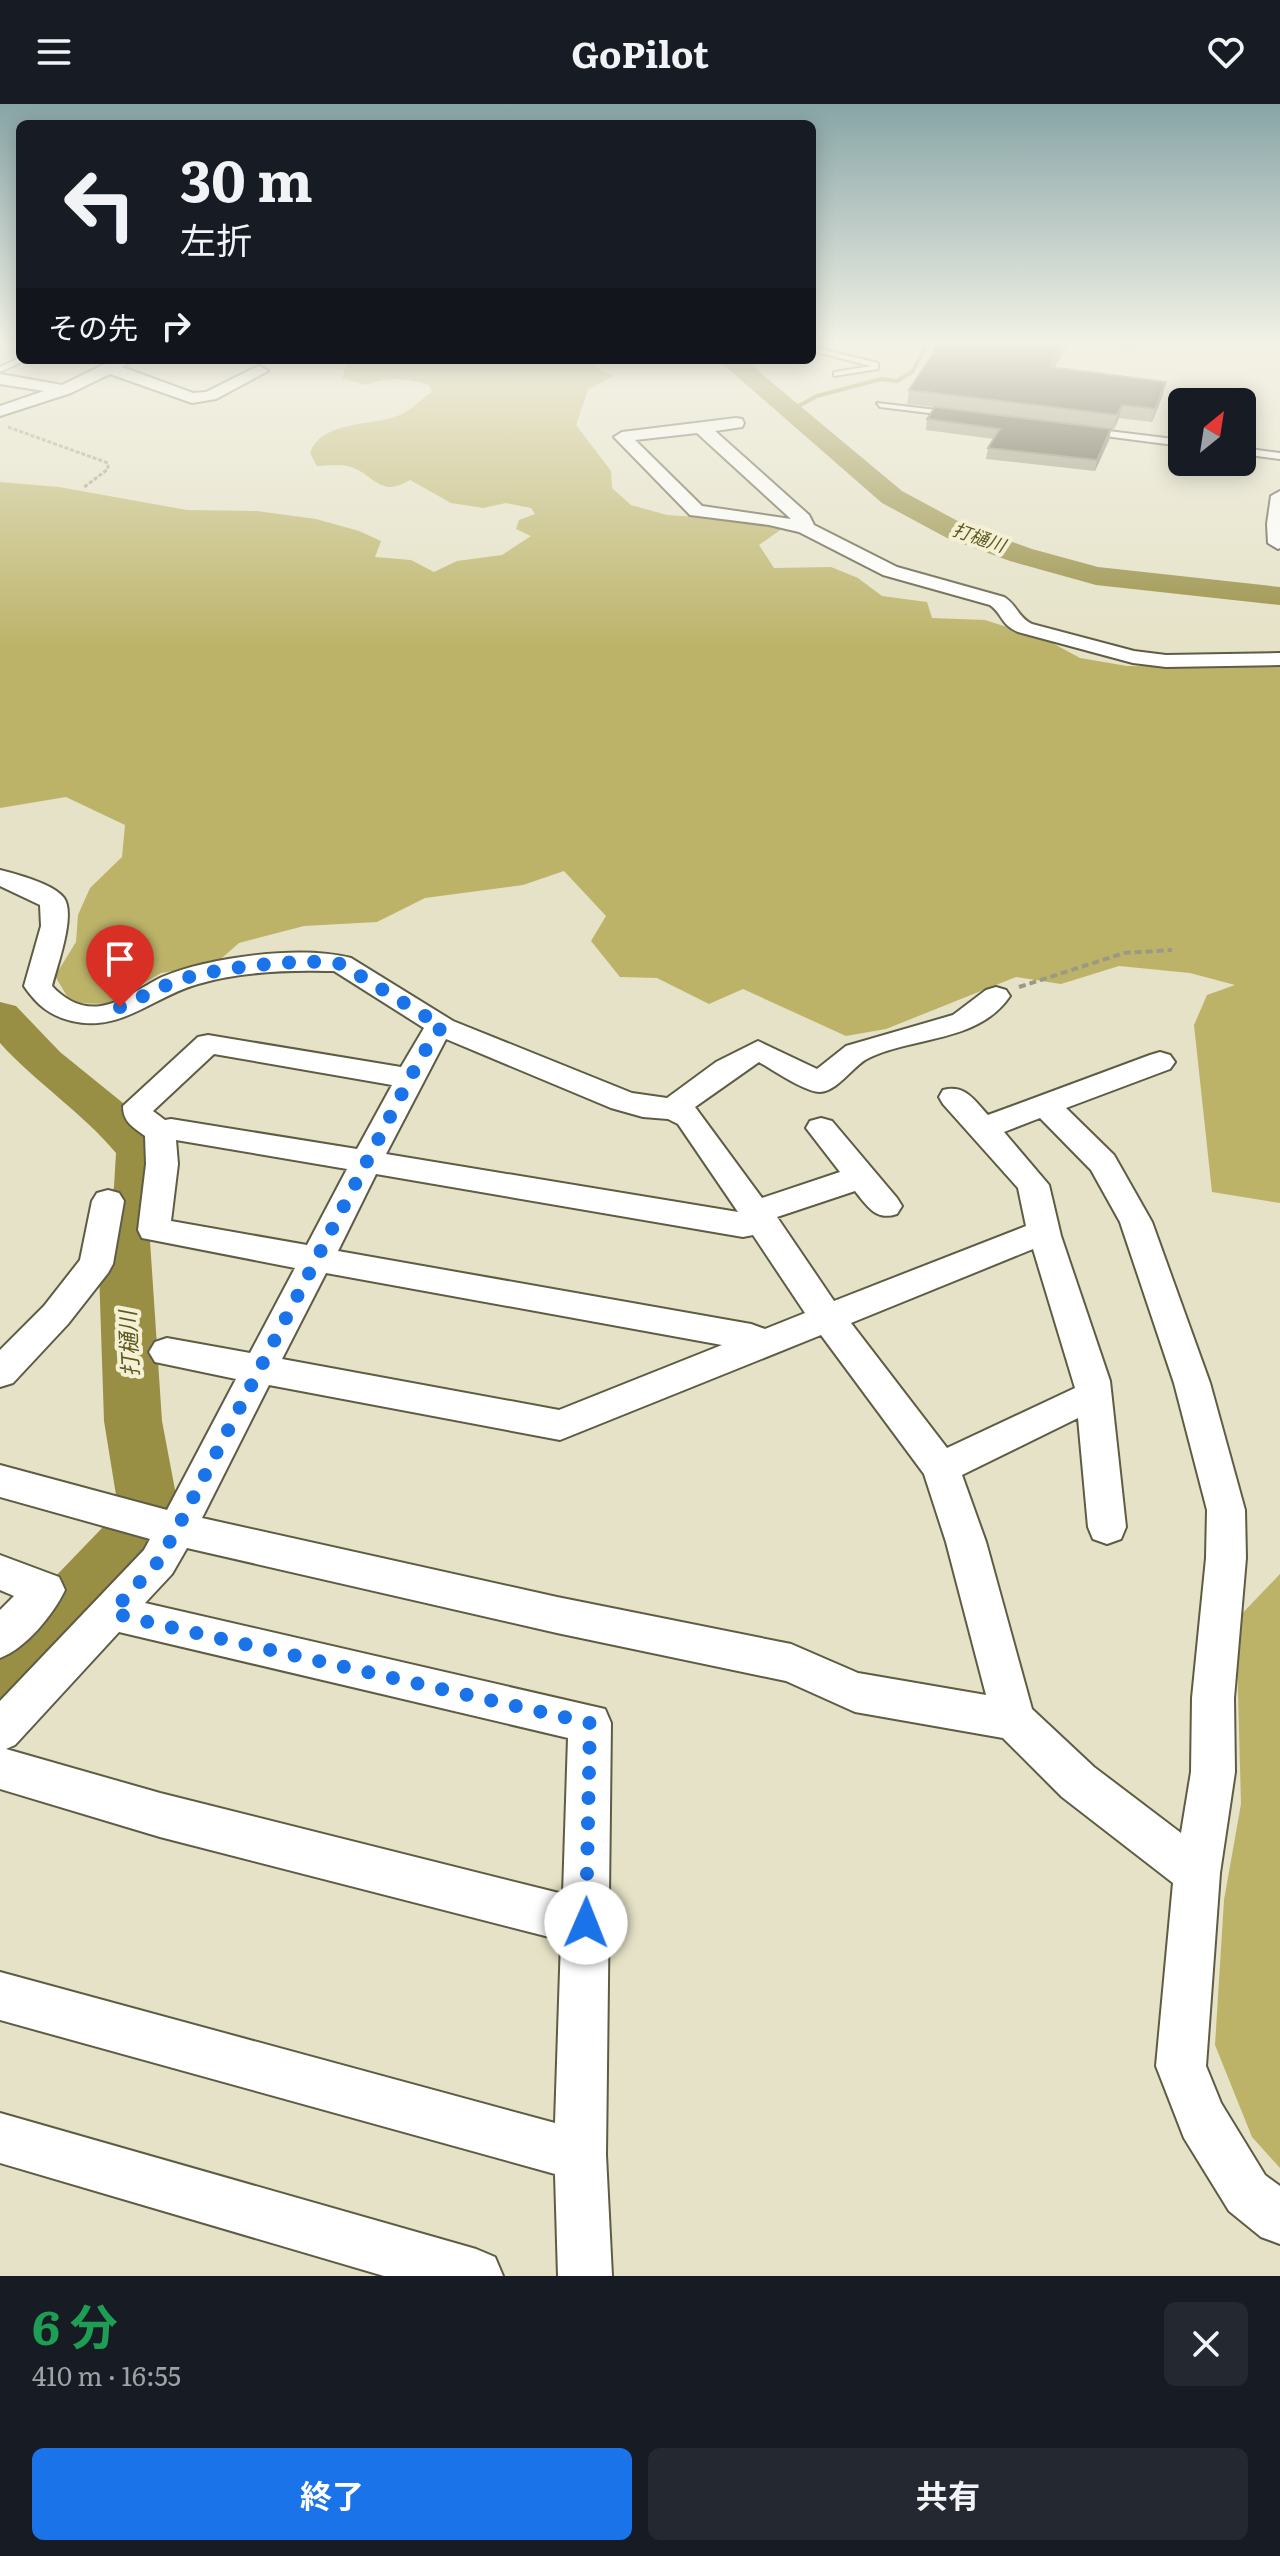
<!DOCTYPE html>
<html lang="ja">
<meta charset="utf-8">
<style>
body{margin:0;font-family:Literata,"Noto Sans JP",serif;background:#242831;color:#f1f3f6;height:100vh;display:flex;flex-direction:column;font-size:30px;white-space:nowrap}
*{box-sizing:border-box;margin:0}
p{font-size:26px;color:#9ea1a6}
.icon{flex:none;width:44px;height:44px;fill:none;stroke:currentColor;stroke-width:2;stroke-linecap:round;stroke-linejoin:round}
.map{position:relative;height:2172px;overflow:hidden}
.sheet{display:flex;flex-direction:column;background:#171b24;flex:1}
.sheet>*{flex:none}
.guide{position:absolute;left:16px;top:16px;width:800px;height:244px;border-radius:12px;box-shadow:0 4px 20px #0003;background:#171b24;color:#f1f3f6;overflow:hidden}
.needle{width:52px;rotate:30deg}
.controls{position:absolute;left:1168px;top:284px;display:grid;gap:16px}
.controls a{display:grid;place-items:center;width:88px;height:88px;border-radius:12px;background:#171b24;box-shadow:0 4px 20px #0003;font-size:40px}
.pin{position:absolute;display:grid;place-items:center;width:68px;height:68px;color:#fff;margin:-82px -34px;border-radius:50% 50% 50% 0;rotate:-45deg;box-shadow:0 0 8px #0007}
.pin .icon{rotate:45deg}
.me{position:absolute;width:88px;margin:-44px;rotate:1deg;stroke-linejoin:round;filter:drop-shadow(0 0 6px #0008)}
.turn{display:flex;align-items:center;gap:28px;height:168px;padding:0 32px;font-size:36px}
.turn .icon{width:104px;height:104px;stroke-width:2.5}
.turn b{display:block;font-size:56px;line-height:68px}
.then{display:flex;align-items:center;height:76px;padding:0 32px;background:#0003;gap:16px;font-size:30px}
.round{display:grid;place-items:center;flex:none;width:84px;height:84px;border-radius:12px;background:#242831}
.headline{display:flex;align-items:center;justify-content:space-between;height:136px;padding:0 32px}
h1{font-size:48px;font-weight:700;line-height:60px;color:#1e9e55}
.cta{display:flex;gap:16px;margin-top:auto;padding:16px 32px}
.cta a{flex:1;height:92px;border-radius:12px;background:#1a73e8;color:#fff;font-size:32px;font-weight:700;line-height:92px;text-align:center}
.cta a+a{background:#242831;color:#f1f3f6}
header{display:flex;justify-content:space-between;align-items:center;height:104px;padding:0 32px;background:#171b24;font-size:36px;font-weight:700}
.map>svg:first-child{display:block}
.forest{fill:#bcb369}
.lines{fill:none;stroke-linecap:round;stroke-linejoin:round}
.stream{stroke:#988f45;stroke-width:4}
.river{fill:#988f45;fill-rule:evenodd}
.service-casing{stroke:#5e5c44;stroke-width:4}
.minor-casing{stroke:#5e5c44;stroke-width:4}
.path-far1{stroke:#9b9984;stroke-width:3;stroke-dasharray:4 2;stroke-linecap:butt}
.path{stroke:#9b9984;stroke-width:4;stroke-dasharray:7 4;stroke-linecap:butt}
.service{fill:#fff;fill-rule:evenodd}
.minor{fill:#fff;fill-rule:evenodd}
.wall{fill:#96947a}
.shaded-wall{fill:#77745c}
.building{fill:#48452e;stroke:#77745c;stroke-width:2}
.route{stroke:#1a73e8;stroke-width:14;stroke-dasharray:0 25.2}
.labels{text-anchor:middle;stroke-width:8;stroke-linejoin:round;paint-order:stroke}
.far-water-label{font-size:18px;font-style:italic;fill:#5e5720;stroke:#f3f0d4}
.water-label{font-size:22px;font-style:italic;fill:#5e5720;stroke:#f3f0d4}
</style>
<header><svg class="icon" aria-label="menu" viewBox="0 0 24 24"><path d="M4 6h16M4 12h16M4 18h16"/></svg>GoPilot<svg class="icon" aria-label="heart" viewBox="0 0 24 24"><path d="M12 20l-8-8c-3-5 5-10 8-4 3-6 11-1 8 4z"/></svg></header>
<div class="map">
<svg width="1280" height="2172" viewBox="0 0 1280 2172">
<rect width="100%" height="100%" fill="#e5e2c7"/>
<!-- forest -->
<path class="forest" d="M310,256L544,258L583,256L613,272L588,286L576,321L611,367L612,384L631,401L667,411L749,416L786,422L759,441L774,464L831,463L858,474L882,492L927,498L932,514L985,516L1045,535L1080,554L1127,562L1280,563V1099L1212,1088L1194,921L1207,891L1235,881L1190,869L1119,862L1061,880L1016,873L886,925L846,932L743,885L709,900L657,874L620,873L591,837L606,812L564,767L523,781L425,794L377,818L304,822L239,839L215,860L161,869L109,900L71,899L55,872L76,838L78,811L90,784L122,753L125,721L66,693L0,704V378L59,383L187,406L257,407L316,415L359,427L381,437L375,453L411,456L434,468L457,457L502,451L531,432L516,425L519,416L535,410L531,404L506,399L483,404L451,399L410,376C380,394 376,372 351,363C341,360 327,362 317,362L310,349C320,318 370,321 395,313C411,308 419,296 432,288L429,281C407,274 388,272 366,281L342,274L347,260Z
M1280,1470V2064L1252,2033L1215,1941L1224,1796L1241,1700L1236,1516Z"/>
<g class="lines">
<!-- stream -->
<path class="stream" d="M791,306L817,292L881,275L897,277L912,268L928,239"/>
<!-- river -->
<path class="river" d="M718,256H745L902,387L967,422L1032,445L1098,463L1280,483V501L1096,481L1010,457L947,434L882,399Z
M0,898L16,902L60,948L139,1012L165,1046L164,1083L150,1137L162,1317L176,1391L150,1457L23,1596L0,1605V1530L104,1422L116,1391L104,1317L98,1137L114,1083L116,1049C82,1008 36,979 0,939Z"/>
<!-- service casing -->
<g class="service-casing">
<path id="service" d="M812,243L878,259V265L834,272V268L871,262L812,247Z
M19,254L26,256L0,268V263Z
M877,299L954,308L958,310L954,312L880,303Z
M1092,325L1182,336V342L1089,330L1088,328Z
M1242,344L1280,349V355L1242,350Z"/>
</g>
<!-- minor casing -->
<g class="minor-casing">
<path id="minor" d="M113,256H133L122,263L193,289L206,288L254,264L260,262L268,267L216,295L192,299L110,270L71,289L0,312V302L44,287L0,280V270L62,281Z
M736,314L742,315L744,319L742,323L715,327L809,411L814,421L897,463L1004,493C1017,501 1018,513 1032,520L1134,547L1166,551L1280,549V561L1166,563L1133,559L1018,528C1000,520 1003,510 990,501L883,471L799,428L769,421L690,411L614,333L622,328ZM697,329L791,415L702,402L635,336Z
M1280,387V444L1278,445L1268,439L1267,420L1271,392Z
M0,766C16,770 54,780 64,794C76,811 57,862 52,882C65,896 81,905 101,902C122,899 143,882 162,873C210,853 300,841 351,854L453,917L632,989L667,994L716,958L758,937L817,965L846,942L953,911L986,886L996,883L1006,886L1010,892C978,940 909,932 865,956C851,965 837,987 820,988C805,988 773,966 759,958L695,1003L762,1094L840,1068L806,1024L810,1017L821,1014L832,1017L897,1094L902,1102L897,1110C876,1117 868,1103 855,1087L777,1113L834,1197L1026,1122L1018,1084L943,1000L939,993L943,986C965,980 974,996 988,1011L1150,951L1160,948L1170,951L1175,958L1170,965L1066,1004L1114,1051L1152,1118L1210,1279L1245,1406L1246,1454L1234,1594L1235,1668L1220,1769L1206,1962L1221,1999L1265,2071L1280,2082V2140L1261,2133L1229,2107L1184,2034L1156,1962L1173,1779L1062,1693L1003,1634L855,1608L786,1577L557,1529L187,1444L172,1470L145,1499L605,1605L611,1619L606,2051L612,2172H558L555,2070L0,1916V1868L555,2019L561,1836L160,1733L0,1685V1597L144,1446L150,1435L0,1393V1361L167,1406L236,1275L155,1258L149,1248L155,1238L167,1234L250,1249L295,1164L142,1134L138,1126L146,1060L145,1032C133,1023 123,1018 123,1002L198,933L208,931L401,963L424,924L334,867H326C284,866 239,868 198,880C154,892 121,929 72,917C50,912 37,901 24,882L41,822L40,801L0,782ZM446,935L611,1004L643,1013L668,1015L678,1020L738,1108L386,1050ZM214,950L392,981L357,1045L171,1015L165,1016L153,1007ZM1040,1014L1091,1066L1120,1118L1174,1279L1207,1406L1206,1454L1192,1594L1191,1668L1181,1729L1094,1663L1032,1605L986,1438L962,1371L1078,1314L1088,1423L1093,1435L1107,1440L1121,1435L1126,1423L1110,1277L1061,1132L1049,1081L1004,1028ZM176,1036L347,1065L307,1141L171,1117L178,1060ZM376,1070L743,1133L753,1131L805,1209L765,1225L751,1220L338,1147ZM1033,1145L1075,1284L947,1344L851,1219ZM326,1169L722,1241L559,1306L282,1255ZM821,1231L924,1370L946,1438L986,1591L858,1569L791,1540L557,1493L202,1414L269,1281L560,1336ZM119,1528L568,1634L563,1790L160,1689L6,1645L15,1641Z
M108,1086L119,1089L124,1097L113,1160L108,1169L68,1220L13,1279L0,1283V1246L44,1202L80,1156L92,1097L97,1089Z
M0,1451L59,1473L65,1486C53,1511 26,1544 0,1554V1506L14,1492L0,1486Z
M0,2009L476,2145L495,2153L503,2172H384L0,2059Z"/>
</g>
<!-- path-far1 -->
<path class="path-far1" d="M8,323L108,359V365L83,384"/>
<!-- path -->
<path class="path" d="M1019,883L1124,849L1172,846"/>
<!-- service -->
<use href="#service" class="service"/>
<!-- minor -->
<use href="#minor" class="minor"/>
</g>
<!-- wall -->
<path class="wall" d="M1102,239H1136L1133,244L1102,241Z
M1055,264L1163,291L1152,318L1119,314L1114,325L993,310L1111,325L1109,336L1095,367L986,355L988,344L994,335L926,326L927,315L935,303L907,300L909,286Z"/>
<!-- shaded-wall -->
<path class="shaded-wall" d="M1063,239H1068L1048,277L1050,263Z
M1166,278L1163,291L1152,318L1155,305Z
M1122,301L1119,314L1114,325L1117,311Z
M1111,325L1109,336L1095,367L1097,356Z"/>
<!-- building -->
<path class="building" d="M940,239H1063L1050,263L1166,278L1155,305L1122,301L1117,311L909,286Z
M935,303L1111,325L1097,356L988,344L1000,325L927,315Z"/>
<!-- sky -->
<linearGradient id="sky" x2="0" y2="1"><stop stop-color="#88a5a7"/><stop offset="0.44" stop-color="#f3f2e6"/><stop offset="1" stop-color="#f3f2e6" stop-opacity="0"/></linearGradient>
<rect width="1280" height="543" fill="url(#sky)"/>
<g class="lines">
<!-- route -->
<path class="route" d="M120,903C141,894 161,882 182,875C216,864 307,853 341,860L443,923L435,929L410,974L177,1425L158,1458L113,1507L126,1513L590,1619L586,1819"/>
</g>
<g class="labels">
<!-- far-water labels -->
<g class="far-water-label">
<text transform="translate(979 434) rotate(19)" y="6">打樋川</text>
</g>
<!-- water labels -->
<g class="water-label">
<text transform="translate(129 1240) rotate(-93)" y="8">打樋川</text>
</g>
</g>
</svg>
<div class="controls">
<a><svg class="needle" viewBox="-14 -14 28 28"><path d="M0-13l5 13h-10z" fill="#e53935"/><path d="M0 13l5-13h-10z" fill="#9ea1a6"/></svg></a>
</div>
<div class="pin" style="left:120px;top:903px;background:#d93025"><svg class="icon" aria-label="arrive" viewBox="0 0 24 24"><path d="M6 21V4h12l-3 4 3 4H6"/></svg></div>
<svg class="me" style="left:586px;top:1819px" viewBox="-20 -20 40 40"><circle r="19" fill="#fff"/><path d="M0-13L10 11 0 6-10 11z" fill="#1a73e8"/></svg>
<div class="guide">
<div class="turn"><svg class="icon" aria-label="left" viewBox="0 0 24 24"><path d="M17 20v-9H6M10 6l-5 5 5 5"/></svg><div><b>30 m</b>左折</div></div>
<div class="then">その先<svg class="icon" aria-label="right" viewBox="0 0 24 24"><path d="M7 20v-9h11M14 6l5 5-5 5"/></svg></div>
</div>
</div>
<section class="sheet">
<div class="headline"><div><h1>6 分</h1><p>410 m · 16:55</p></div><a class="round"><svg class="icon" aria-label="close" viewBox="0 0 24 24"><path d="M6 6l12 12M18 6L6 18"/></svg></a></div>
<div class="cta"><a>終了</a><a>共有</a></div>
</section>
